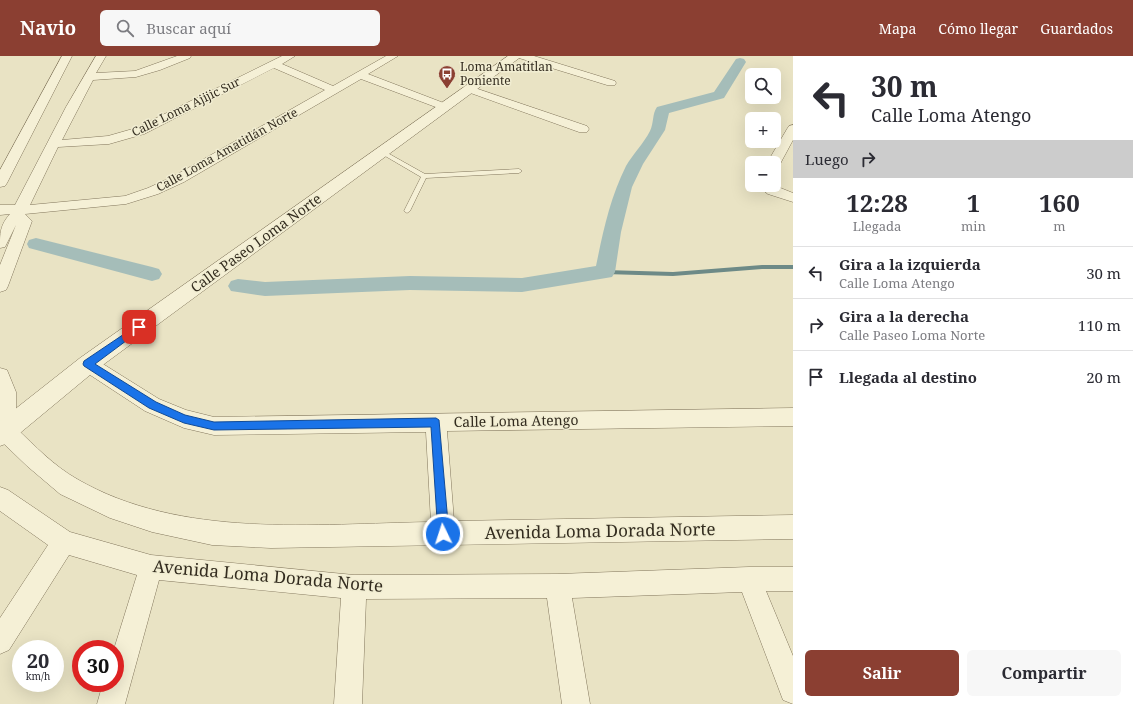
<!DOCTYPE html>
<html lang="es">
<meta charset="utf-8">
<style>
body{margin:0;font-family:"Noto Serif",serif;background:#f7f7f7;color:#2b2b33;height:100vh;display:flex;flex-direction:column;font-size:15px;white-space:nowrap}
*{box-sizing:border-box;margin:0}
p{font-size:13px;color:#7c7c81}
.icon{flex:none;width:22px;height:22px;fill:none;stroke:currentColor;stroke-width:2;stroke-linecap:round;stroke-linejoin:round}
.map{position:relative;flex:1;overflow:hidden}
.side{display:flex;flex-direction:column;background:#fff;width:340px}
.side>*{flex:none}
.guide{background:#fff;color:#2b2b33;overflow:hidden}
.tools{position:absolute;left:745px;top:12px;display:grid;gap:8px}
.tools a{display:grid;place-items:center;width:36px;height:36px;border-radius:6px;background:#fff;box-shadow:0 4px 16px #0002;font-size:20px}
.speed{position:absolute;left:12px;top:584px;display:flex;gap:8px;font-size:20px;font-weight:700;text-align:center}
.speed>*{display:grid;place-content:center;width:52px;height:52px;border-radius:50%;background:#fff;box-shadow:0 4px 16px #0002;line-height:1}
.speed small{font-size:10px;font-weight:400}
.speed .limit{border:6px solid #d22;background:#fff;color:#111}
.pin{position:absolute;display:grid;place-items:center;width:34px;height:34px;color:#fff;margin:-17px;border-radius:8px;box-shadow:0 2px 6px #0006}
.me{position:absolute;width:44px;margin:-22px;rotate:356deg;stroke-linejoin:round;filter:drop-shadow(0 0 3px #0008)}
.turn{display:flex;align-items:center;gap:14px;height:84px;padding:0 12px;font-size:18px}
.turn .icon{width:52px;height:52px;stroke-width:2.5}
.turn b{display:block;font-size:28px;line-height:34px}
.then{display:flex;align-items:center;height:38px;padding:0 12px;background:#0003;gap:8px;font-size:15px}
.eta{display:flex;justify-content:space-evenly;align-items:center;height:68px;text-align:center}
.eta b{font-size:24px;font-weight:700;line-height:28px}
.action{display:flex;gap:8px;margin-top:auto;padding:8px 12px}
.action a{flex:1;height:46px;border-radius:6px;background:#8b3f32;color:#fff;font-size:16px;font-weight:700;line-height:46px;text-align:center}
.action a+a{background:#f7f7f7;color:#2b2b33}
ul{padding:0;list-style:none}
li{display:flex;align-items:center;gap:12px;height:52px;padding:0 12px;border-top:1px solid #e1e1e2}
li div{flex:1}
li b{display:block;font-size:15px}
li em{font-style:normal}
header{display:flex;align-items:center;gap:24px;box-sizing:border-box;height:56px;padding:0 20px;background:#8b3f32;color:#fff}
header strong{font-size:19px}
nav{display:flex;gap:22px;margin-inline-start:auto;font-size:14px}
.search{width:280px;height:36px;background:#f7f7f7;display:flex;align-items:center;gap:10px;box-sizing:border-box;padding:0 14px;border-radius:6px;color:#7c7c81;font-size:15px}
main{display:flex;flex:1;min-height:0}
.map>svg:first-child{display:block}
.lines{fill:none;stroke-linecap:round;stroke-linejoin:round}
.stream{fill:#6d8a87;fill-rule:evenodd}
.canal{fill:#a5bdb9;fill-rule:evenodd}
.service-casing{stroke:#82765c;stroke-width:1}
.minor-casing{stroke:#82765c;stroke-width:1}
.tertiary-casing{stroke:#82765c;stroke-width:1}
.service{fill:#f5f0d6;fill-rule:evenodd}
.minor{fill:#f5f0d6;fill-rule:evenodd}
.tertiary{fill:#f5f0d6;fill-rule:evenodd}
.route{fill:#1a73e8;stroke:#114b97}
.labels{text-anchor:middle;stroke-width:3;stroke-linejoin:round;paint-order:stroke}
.far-poi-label{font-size:12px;fill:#332c1f;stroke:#f1edd2;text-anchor:start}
.far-street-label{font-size:12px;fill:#332c1f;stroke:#f1edd2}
.street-label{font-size:14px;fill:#332c1f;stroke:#f1edd2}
.near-street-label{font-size:17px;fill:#332c1f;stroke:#f1edd2}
</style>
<header>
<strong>Navio</strong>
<div class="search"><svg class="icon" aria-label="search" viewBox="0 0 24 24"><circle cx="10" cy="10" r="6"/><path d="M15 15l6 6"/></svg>Buscar aquí</div>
<nav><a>Mapa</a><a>Cómo llegar</a><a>Guardados</a></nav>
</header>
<main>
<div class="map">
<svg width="793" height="648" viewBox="0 0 793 648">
<rect width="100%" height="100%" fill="#e9e3c4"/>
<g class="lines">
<!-- stream -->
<path class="stream" d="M762,209H793V213H762L673,220L605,218L602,216L605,214L673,216Z"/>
<!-- canal -->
<path class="canal" d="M740,2L744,3L746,6L724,42L669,57L665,74L643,108L632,131L621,176L615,216L612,221L522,236L410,234L265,240L231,235L228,230L231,225L238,223L265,226L410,220L522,222L596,210C603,176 610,142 626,110C633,98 644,87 650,75C654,67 652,58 657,51L714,36L736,3Z
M36,182L152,211L159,213L162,218L159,223L152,225L29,192L27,188L29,184Z"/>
<!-- service casing -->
<g class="service-casing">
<path id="service" d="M380,95H384L425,118L519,113L522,115L519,117L426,122L410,155L407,157L404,155L421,121L380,97Z"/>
</g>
<!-- minor casing -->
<g class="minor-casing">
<path id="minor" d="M62,0H72L7,127L5,130L0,131V114Z
M96,0H106L96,17L135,15L177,0H191L190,2L160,14L136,21L93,24L62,84L108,80L136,72L282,0H295L282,8L333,30L386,0H398L368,18L449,49L451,51L449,53H441L361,23L184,126L158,138L126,148L25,158L32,165L8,230L6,234L0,236V209L16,169L5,191L0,192C0,177 0,169 10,158L0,159V149H15L66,51ZM274,12L325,34L174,120L148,132L125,140L30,149L58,91L109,88L144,78Z
M518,0H534L615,25L616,27L615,29H607L519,2Z
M469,30L587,70L589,73L587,76H579L465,35L464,33Z
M793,69V84L779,110L774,111V107H767L787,73L789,70Z
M757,129H773L793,137V146L768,138Z
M88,300L95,303L159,343L186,354L214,361L793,352V370L447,375L454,465L793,459V483L271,492L212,489L152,476L110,462L60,438L27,410L0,384V312L7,314L16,336V372C35,390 54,410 77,423C180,483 315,468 431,466L426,376L214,379L184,372L145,355L81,313L79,308L81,303Z
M0,431L8,434L70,476L151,499L354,519L558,518L749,511H793V535H766L793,600V648L783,644L742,536L572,542L590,648H562L547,542L366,543L362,648H334L341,542L159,524L125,648H97L103,627H115L114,593L137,519L69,499L9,594L0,598V562L48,489L0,455Z"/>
</g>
<!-- tertiary casing -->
<g class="tertiary-casing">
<path id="tertiary" d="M508,0H522L96,314L8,387L0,390V365L80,302Z"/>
</g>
<!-- service -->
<use href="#service" class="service"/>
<!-- minor -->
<use href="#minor" class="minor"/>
<!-- tertiary -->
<use href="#tertiary" class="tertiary"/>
</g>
<!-- route -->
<path class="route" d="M139,268L143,271L142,273L95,308L156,346L185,359L214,366L436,362L439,364L449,478L447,482L443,483L439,482L438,478L431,371L214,374L184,367L149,352L84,310L83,308L84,305Z"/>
<!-- icons -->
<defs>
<g id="bus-pin" transform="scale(0.9)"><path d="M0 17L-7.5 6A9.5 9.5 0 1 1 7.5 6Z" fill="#8b3f32" stroke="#f1edd2"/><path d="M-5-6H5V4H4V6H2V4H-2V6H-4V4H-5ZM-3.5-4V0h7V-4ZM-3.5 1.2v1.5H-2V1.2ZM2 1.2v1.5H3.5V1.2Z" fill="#fff"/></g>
</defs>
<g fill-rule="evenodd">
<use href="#bus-pin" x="447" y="18"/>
</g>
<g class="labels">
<!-- far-poi labels -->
<g class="far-poi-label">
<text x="460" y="15">Loma Amatitlan<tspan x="460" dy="14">Poniente</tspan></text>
</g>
<!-- far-street labels -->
<g class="far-street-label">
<text transform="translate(186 51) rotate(-26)" y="4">Calle Loma Ajijic Sur</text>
<text transform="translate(227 94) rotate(-29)" y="4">Calle Loma Amatitlán Norte</text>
</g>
<!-- street labels -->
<g class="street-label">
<text transform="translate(256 187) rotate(-36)" y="5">Calle Paseo Loma Norte</text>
<text transform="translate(516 365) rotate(-1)" y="5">Calle Loma Atengo</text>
</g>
<!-- near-street labels -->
<g class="near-street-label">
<text transform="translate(600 475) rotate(-1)" y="6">Avenida Loma Dorada Norte</text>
<text transform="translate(268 520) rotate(5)" y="6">Avenida Loma Dorada Norte</text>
</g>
</g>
</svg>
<div class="tools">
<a><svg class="icon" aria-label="search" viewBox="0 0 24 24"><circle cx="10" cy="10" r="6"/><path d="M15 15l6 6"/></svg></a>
<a>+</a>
<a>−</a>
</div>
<div class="speed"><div>20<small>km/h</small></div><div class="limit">30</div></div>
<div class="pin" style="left:139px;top:271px;background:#d93025"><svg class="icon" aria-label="arrive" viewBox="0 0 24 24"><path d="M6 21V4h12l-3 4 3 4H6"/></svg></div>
<svg class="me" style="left:443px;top:478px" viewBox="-20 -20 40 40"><circle r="17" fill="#1a73e8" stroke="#fff" stroke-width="3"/><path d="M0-11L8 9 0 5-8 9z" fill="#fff"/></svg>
</div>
<section class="side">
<div class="guide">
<div class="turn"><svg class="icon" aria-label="left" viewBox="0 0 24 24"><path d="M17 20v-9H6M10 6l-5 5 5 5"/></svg><div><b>30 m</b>Calle Loma Atengo</div></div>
<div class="then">Luego<svg class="icon" aria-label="right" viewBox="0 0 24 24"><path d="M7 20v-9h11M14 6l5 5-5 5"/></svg></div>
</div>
<div class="eta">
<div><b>12:28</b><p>Llegada</p></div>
<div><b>1</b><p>min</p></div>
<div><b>160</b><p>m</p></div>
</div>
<ul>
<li><svg class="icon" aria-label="left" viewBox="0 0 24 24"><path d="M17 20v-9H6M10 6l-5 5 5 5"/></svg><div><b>Gira a la izquierda</b><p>Calle Loma Atengo</p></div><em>30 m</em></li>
<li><svg class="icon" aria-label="right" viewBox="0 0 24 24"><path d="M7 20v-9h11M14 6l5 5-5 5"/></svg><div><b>Gira a la derecha</b><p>Calle Paseo Loma Norte</p></div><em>110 m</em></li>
<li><svg class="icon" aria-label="arrive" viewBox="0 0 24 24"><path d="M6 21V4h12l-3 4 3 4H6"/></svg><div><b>Llegada al destino</b></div><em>20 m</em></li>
</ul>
<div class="action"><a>Salir</a><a>Compartir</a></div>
</section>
</main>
